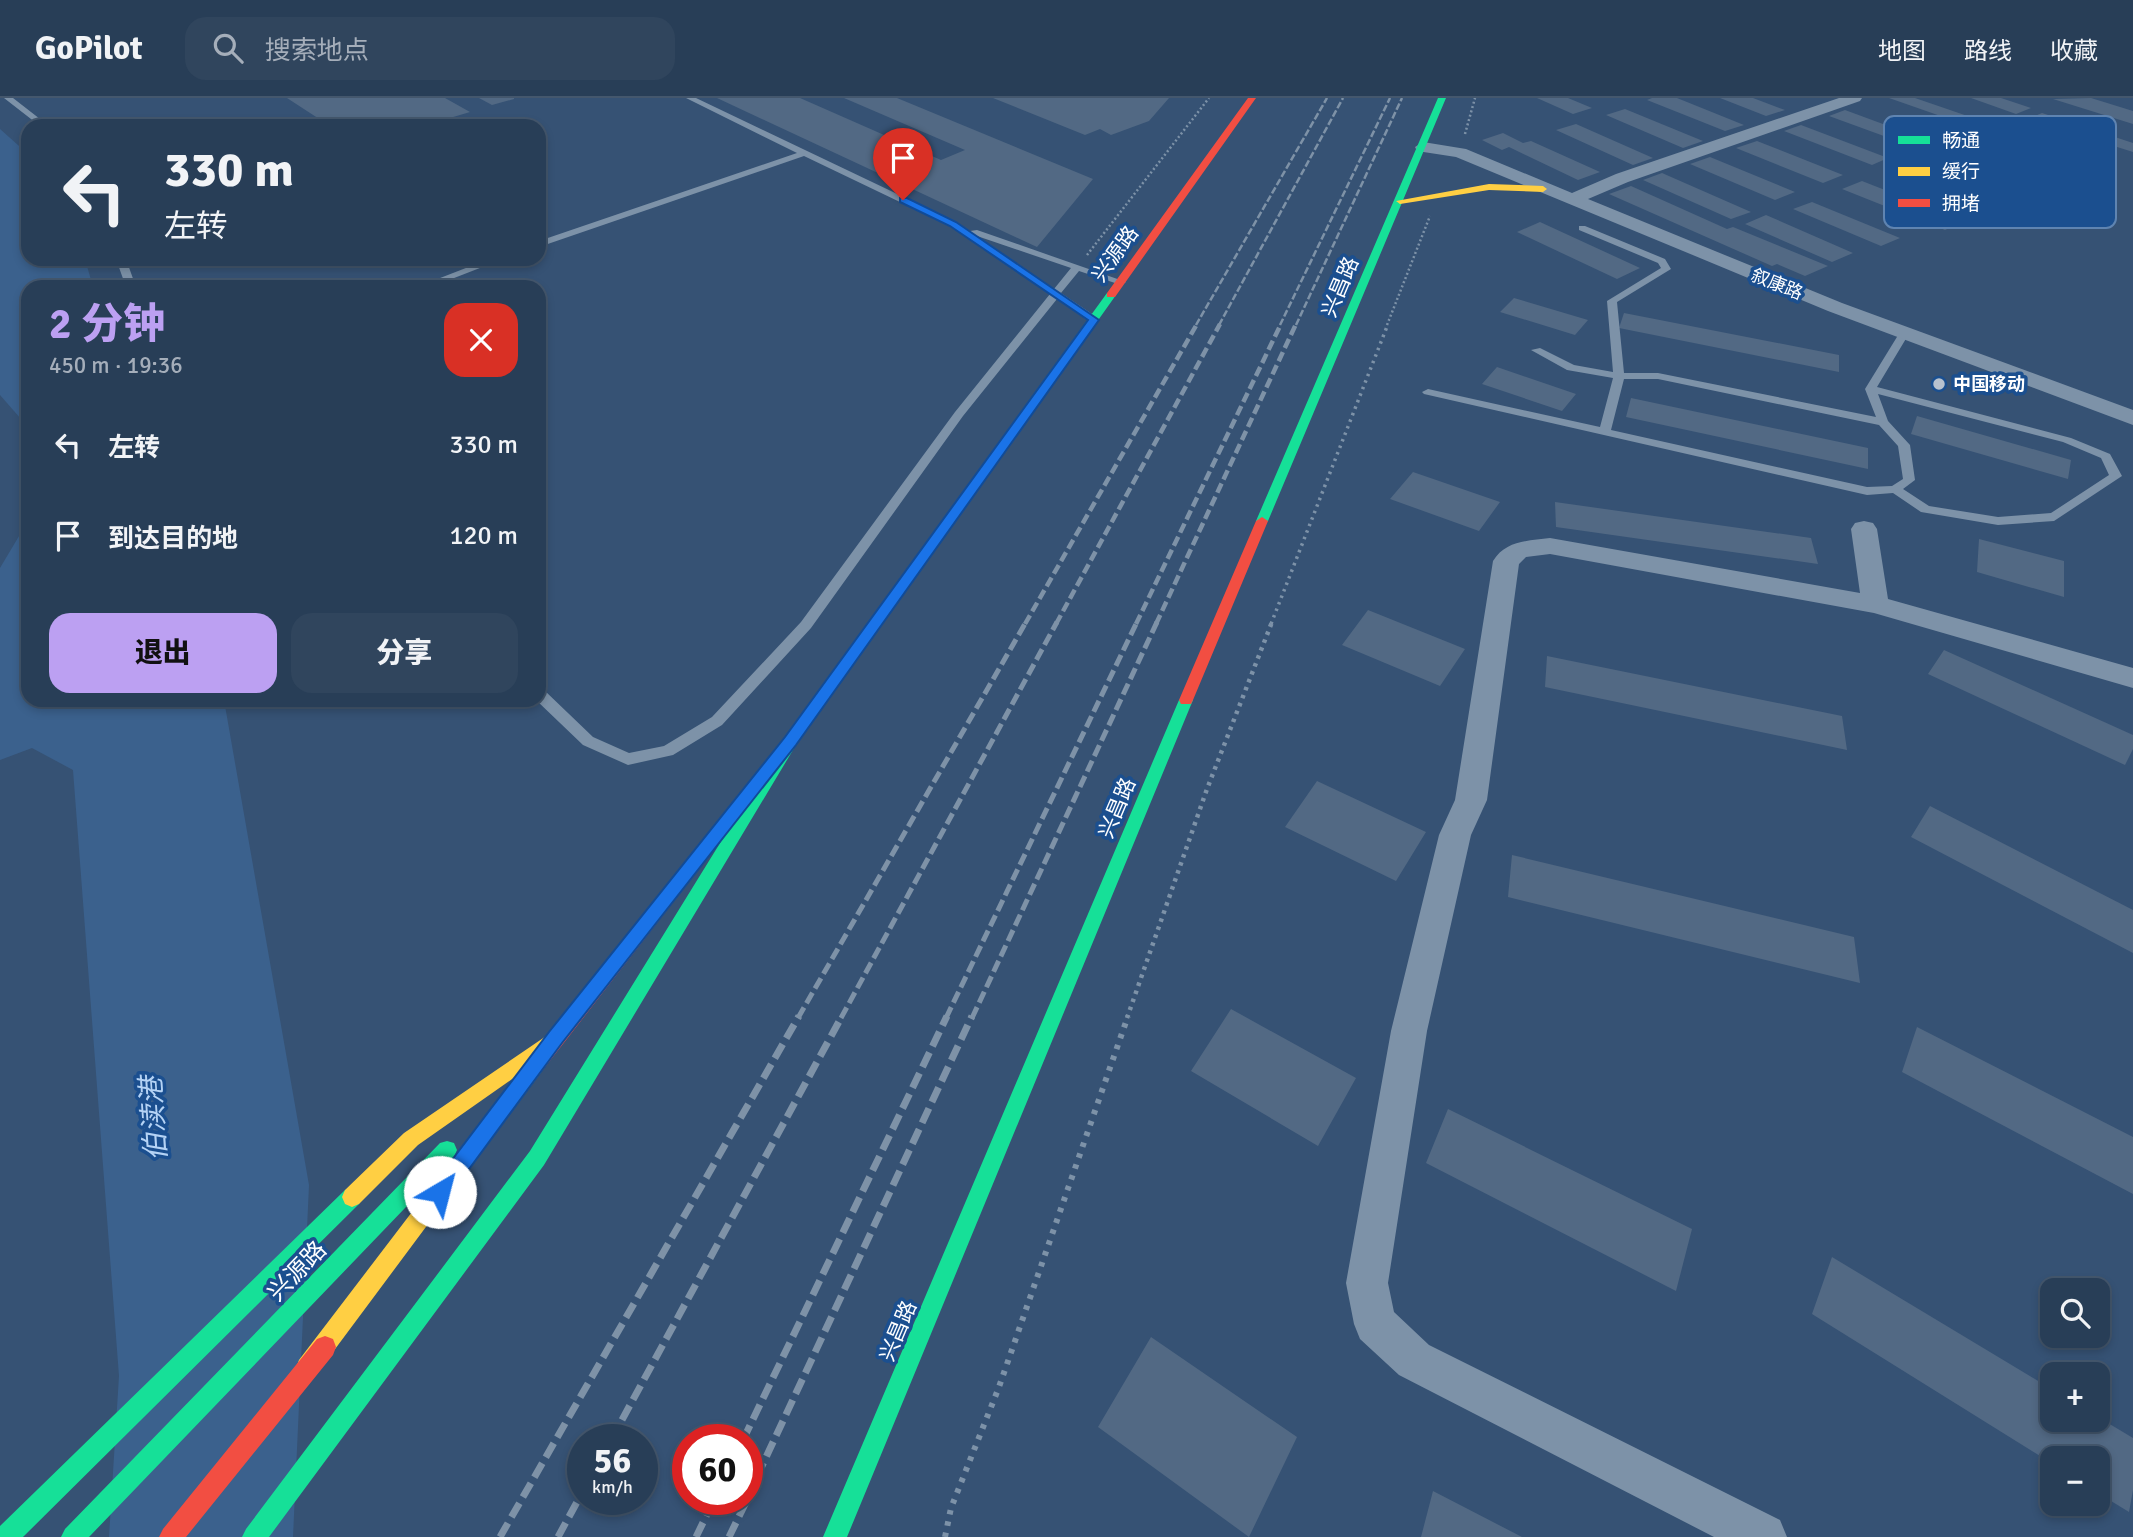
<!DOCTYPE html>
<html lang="zh">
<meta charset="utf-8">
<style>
body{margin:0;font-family:Signika,"Noto Sans SC",sans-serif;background:#30455d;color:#f1f3f6;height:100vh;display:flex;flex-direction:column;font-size:26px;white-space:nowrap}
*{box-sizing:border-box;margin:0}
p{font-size:23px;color:#a5aeba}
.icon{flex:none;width:38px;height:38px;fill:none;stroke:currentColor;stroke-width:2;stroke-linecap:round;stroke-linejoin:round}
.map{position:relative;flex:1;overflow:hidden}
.sheet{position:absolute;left:21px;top:182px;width:525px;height:427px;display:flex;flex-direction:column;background:#283e57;border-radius:21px;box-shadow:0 4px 10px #0003,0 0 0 2px #44576d}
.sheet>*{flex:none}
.guide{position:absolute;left:21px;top:21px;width:525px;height:147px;border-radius:21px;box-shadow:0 4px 10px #0003,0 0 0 2px #44576d;background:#283e57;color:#f1f3f6;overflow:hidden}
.fabs{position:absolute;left:2040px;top:1180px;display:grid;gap:14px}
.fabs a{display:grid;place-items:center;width:70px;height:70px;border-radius:14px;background:#283e57;box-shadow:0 4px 10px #0003,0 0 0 2px #44576d;font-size:35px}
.speed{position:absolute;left:567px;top:1326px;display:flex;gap:14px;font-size:35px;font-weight:700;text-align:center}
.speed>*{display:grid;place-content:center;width:91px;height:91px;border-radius:50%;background:#283e57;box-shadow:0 4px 10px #0003,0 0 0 2px #44576d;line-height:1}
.speed small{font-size:18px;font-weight:400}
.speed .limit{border:10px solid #d22;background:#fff;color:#111}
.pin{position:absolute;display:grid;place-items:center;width:60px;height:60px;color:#fff;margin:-72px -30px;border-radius:50% 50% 50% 0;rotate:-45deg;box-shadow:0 0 7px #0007}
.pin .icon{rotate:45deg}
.me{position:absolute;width:77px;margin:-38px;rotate:37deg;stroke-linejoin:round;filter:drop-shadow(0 0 5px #0008)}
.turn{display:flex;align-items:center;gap:24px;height:147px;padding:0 28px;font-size:32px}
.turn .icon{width:91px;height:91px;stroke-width:2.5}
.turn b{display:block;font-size:49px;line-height:60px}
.round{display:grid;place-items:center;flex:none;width:74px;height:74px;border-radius:21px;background:#30455d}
.summary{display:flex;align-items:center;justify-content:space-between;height:119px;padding:0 28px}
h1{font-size:42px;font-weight:800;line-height:52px;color:#bca0f2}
.cta{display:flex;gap:14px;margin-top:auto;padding:14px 28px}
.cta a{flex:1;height:80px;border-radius:21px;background:#bca0f2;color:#111;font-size:28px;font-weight:800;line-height:80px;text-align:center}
.cta a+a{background:#30455d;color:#f1f3f6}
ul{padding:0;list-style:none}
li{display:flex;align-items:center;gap:21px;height:91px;padding:0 28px}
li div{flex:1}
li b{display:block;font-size:26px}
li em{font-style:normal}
header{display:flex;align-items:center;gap:42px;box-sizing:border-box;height:98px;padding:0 35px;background:#283e57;border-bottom:2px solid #44576d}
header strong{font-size:33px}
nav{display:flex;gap:38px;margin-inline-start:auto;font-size:24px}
.search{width:490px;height:63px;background:#30455d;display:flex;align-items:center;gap:18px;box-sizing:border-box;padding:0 24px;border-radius:21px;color:#a5aeba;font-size:26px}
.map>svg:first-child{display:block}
.water{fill:#3b618d}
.building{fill:#526984}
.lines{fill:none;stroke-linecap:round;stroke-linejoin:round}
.path-far3{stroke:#7d92a8;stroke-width:2.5;stroke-dasharray:2 2.5;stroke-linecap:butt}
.path-far2{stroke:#7d92a8;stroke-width:3.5;stroke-dasharray:2.5 4.5;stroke-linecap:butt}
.path-far1{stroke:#7d92a8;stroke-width:4.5;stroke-dasharray:3.5 5;stroke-linecap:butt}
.path{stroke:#7d92a8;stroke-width:6;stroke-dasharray:4.5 7;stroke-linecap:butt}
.lane{fill:#7d92a8;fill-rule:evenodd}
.street{fill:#7d92a8;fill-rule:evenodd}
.fast{fill:#16e098;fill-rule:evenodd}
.slow{fill:#ffcf43;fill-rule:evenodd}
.jam{fill:#f24e42;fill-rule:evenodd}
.rail-far3{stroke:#7e92a7;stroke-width:2.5;stroke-dasharray:7 2.5;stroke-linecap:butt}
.rail-far2{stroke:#7e92a7;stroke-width:4.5;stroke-dasharray:10 4.5;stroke-linecap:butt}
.rail-far1{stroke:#7e92a7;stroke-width:5;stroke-dasharray:12 5;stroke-linecap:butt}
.rail{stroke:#7e92a7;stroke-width:7;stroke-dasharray:16 7;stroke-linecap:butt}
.route{fill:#1a73e8;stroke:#114b97;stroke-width:2}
.poi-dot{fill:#b9c2ce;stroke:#1b4f8f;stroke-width:2.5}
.labels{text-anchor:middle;stroke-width:7;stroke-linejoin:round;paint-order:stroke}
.far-street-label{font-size:18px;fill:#fff;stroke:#1b4f8f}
.far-poi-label{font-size:18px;font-weight:bold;fill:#fff;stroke:#1b4f8f;text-anchor:start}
.street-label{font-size:21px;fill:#fff;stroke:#1b4f8f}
.near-street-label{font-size:24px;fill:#fff;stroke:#1b4f8f}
.near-water-label{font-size:28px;font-style:italic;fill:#b5d3f5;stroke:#1b4f8f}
.key{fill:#1b4f8f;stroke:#5f84b1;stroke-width:2}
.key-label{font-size:19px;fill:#fff}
</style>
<header>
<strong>GoPilot</strong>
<div class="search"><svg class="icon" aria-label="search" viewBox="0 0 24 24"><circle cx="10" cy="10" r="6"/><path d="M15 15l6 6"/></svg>搜索地点</div>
<nav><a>地图</a><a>路线</a><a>收藏</a></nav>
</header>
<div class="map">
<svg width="2133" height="1439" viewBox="0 0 2133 1439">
<rect width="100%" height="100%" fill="#365274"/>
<!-- water -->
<path class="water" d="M0,31L28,56V161H85L93,189H28V329L0,297Z
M28,423V602H224L309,1087L293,1439H109L119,1278L73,672L32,650L0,662V470Z"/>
<!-- building -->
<path class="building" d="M287,0H445L470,14L423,28H330Z
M479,0H514V1L492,7Z
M717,0H800L941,62L965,52L844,0H897L1093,81L1037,149Z
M993,0H1169L1149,23L1111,37L1100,31L1085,37Z
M1537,0H1568L1592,10L1573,16Z
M1652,0H1677L1744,27L1725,33L1647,2Z
M1720,0H1753L1785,12L1766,18Z
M1889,0H1915L1985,24L1972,29Z
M1971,0H2001L2031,10L2016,16Z
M2091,0L2133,13V26L2053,1Z
M1625,11L1703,43L1683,50L1606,17Z
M1845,12L1929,43L1914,49L1829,18Z
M2042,15L2133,45V54L2028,21Z
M1576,26L1653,60L1633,67L1556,32Z
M1801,27L1888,60L1872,67L1784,33Z
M1503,35L1523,45L1531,43L1600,74L1578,82L1509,49L1502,52L1482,42Z
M1757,43L1843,77L1823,85L1736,50Z
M1710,59L1795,94L1775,102L1690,66Z
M1662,75L1751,114L1731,121L1643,82Z
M1862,83L1964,123L1945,132L1842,91Z
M1631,88L1727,131L1733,129L1828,168L1805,178L1777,166L1772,168L1609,96Z
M1812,104L1900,140L1881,148L1793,111Z
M1766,117L1853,155L1832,164L1745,126Z
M1540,124L1640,170L1617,181L1517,134Z
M1514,200L1588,222L1575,237L1500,214Z
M1624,215L1839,257V274L1619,230Z
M1497,269L1576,296L1562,313L1482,286Z
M1631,300L1868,350V371L1626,319Z
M1917,318L2071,362L2068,381L1911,336Z
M1413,374L1500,404L1479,433L1390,401Z
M1555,404L1811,440L1818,466L1556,429Z
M1979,441L2064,463V499L1977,474Z
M1368,512L1465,551L1440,588L1342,547Z
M1944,552L2133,637V651L2125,667L1928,576Z
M1547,558L1842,618L1847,652L1545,589Z
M1317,683L1426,734L1396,783L1285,729Z
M1930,708L2133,812V855L1911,739Z
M1512,757L1854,839L1860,885L1508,799Z
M1231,911L1356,980L1318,1048L1191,973Z
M1917,929L2133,1039V1096L1902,974Z
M1448,1011L1692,1131L1676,1193L1426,1065Z
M1832,1159L2053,1292V1321H2098V1319L2133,1340V1392L2129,1414L2098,1395V1360H2053V1366L1812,1216Z
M1151,1239L1297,1339L1249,1439L1098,1329Z
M1433,1393L1522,1439H1421Z"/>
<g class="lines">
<!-- path-far3 -->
<path class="path-far3" d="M1465,36L1475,0
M1087,157L1209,0
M1387,227L1430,118"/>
<!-- path-far2 -->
<path class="path-far2" d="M1271,526L1388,226"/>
<!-- path-far1 -->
<path class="path-far1" d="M1127,920L1207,691L1272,524"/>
<!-- path -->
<path class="path" d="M945,1439L951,1410L999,1289L1128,918"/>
<!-- lane -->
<path class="lane" d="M4,0H13L49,28H40Z
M686,0H696L956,124L970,133L977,132L1126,184L1121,187L1079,173L1061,195L1098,220V224H1090L1057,201L963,318L811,530L722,627L673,657L628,667L583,647L536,602H539V591L544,592L593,639L629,655L664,648L712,619L801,524L955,314L1050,196L950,128L804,58L539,149V143L797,55ZM977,138L1071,170L1054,191Z
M1579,128H1585L1665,161L1671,171L1617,204L1624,275H1658L1876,319L1865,291L1900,234L1905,231L1910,234L1877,289L2071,340L2110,356L2122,378L2054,423L1998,427L1921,414L1893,395L1867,397L1424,296L1422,294L1428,291L1600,329L1613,280L1567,272L1531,252L1540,250L1574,267L1613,274L1607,203L1661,170L1658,165L1579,132ZM1624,281H1658L1879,327L1898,348L1903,381L1892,388L1867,389L1611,332ZM1878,296L2063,344L2101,360L2109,377L2051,415L1998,419L1929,408L1903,391L1915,382L1910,347L1888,323Z
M116,161H126L136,189H126Z
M489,161H503L431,189H417Z"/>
<!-- street -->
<path class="street" d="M1839,0H1862L1860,3L1628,84L1588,101L1842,205L2133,312V327L1828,213L1456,59L1417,53L1415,49L1423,44L1466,51L1572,95L1616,76Z
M1864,423L1873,425L1877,431L1888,501L2133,570V590L1874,515L1550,456L1526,459L1519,466L1487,702L1471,737L1427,933L1388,1185L1394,1214L1429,1247L1780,1422L1787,1439H1714L1399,1277L1360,1241L1354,1226L1346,1185L1391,933L1439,737L1455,702L1493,463C1506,442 1528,443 1550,440L1860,495L1851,431L1855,425Z"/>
<!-- fast -->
<path class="fast" d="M1438,0H1446L1268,423L1262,427L1258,426L1256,423Z
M1107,195L1116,197L796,647L544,1067L269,1439H242L246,1431L530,1053L725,737L717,742L711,740L709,736L711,732L786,639Z
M1186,597L1193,602L847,1439H823L1179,602Z
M447,1043L454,1045L457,1052L454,1059L89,1439H61L65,1431L440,1045Z
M352,1089L359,1092L362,1099L359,1106L23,1439H0V1428L345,1092Z"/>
<!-- slow -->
<path class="slow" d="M1489,86L1543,88L1547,91L1543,94L1489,92L1400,106L1396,103Z
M555,932L561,934L564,940L561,946L540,961L544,967L542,973L315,1278L307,1281L299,1278L296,1270L299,1262L515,979L418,1047L359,1106L352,1109L345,1106L342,1099L345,1092L404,1035Z"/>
<!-- jam -->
<path class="jam" d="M1248,0H1256L1115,199H1107V195Z
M1262,419L1268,423L1193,602L1191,606H1181L1179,602L1256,423Z
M717,730L723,732L725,736L723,740L542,973L535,975L528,973L526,967L528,961L711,732Z
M325,1238L333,1241L336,1249L333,1257L186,1439H159L163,1431L317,1241Z"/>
<!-- rail-far3 -->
<path class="rail-far3" d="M1196,227L1327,0
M1219,227L1343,0
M1280,227L1390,0
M1296,227L1402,0"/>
<!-- rail-far2 -->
<path class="rail-far2" d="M1025,526L1197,226
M1056,526L1220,226
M1136,526L1281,226
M1156,526L1296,226"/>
<!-- rail-far1 -->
<path class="rail-far1" d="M798,920L1026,524
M841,920L1057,524
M946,920L1137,524
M972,920L1157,524"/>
<!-- rail -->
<path class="rail" d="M611,1342L842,918
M743,1342L947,918
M747,1400L972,918
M500,1439L799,918
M558,1439L583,1393
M696,1439L714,1402
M729,1439L747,1402"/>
</g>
<!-- route -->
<path class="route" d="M900,100H907L956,124L1099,222L796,647L562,945L447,1101L440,1104L433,1101L430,1094L433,1087L549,934L785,639L1088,222L950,128L900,104Z"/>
<!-- markers -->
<circle class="poi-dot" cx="1939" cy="286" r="7"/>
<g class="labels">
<!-- far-street labels -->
<g class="far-street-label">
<text transform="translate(1777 186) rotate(22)" y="6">叙康路</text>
</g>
<!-- far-poi labels -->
<g class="far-poi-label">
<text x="1953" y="292">中国移动</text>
</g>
<!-- street labels -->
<g class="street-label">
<text transform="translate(1115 156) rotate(-54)" y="7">兴源路</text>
<text transform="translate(1340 189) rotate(-67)" y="7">兴昌路</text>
<text transform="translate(1117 710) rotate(-67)" y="7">兴昌路</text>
<text transform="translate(898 1233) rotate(-67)" y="7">兴昌路</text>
</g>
<!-- near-street labels -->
<g class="near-street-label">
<text transform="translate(297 1173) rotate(-46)" y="8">兴源路</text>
</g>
<!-- near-water labels -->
<g class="near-water-label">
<text transform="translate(153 1021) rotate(-94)" y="10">伯渎港</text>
</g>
</g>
<!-- legend -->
<rect x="1884" y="18" width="232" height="112" rx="10" class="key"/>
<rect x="1898" y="38" width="32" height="8" fill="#16e098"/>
<rect x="1898" y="69" width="32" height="9" fill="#ffcf43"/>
<rect x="1898" y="101" width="32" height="8" fill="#f24e42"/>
<g class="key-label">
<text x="1942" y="49">畅通</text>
<text x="1942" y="80">缓行</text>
<text x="1942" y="112">拥堵</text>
</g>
</svg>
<div class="fabs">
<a><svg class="icon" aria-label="search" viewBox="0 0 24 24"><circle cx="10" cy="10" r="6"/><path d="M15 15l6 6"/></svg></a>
<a>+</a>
<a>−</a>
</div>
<div class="speed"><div>56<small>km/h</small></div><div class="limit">60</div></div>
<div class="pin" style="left:903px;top:102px;background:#d93025"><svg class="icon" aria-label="arrive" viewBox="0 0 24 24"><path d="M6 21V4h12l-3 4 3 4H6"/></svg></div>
<svg class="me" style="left:440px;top:1094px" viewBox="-20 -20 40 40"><circle r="19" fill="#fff"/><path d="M0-13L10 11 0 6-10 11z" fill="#1a73e8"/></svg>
<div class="guide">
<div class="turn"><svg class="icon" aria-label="left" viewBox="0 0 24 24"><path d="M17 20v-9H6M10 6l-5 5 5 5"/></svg><div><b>330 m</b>左转</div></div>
</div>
<section class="sheet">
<div class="summary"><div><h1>2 分钟</h1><p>450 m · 19:36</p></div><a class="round" style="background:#d93025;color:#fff"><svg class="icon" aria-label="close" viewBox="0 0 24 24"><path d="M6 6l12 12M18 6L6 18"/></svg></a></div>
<ul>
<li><svg class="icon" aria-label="left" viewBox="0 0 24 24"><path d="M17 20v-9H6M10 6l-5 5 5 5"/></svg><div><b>左转</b></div><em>330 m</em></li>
<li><svg class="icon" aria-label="arrive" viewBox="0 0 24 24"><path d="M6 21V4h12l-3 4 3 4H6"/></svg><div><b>到达目的地</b></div><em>120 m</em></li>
</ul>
<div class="cta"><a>退出</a><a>分享</a></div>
</section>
</div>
